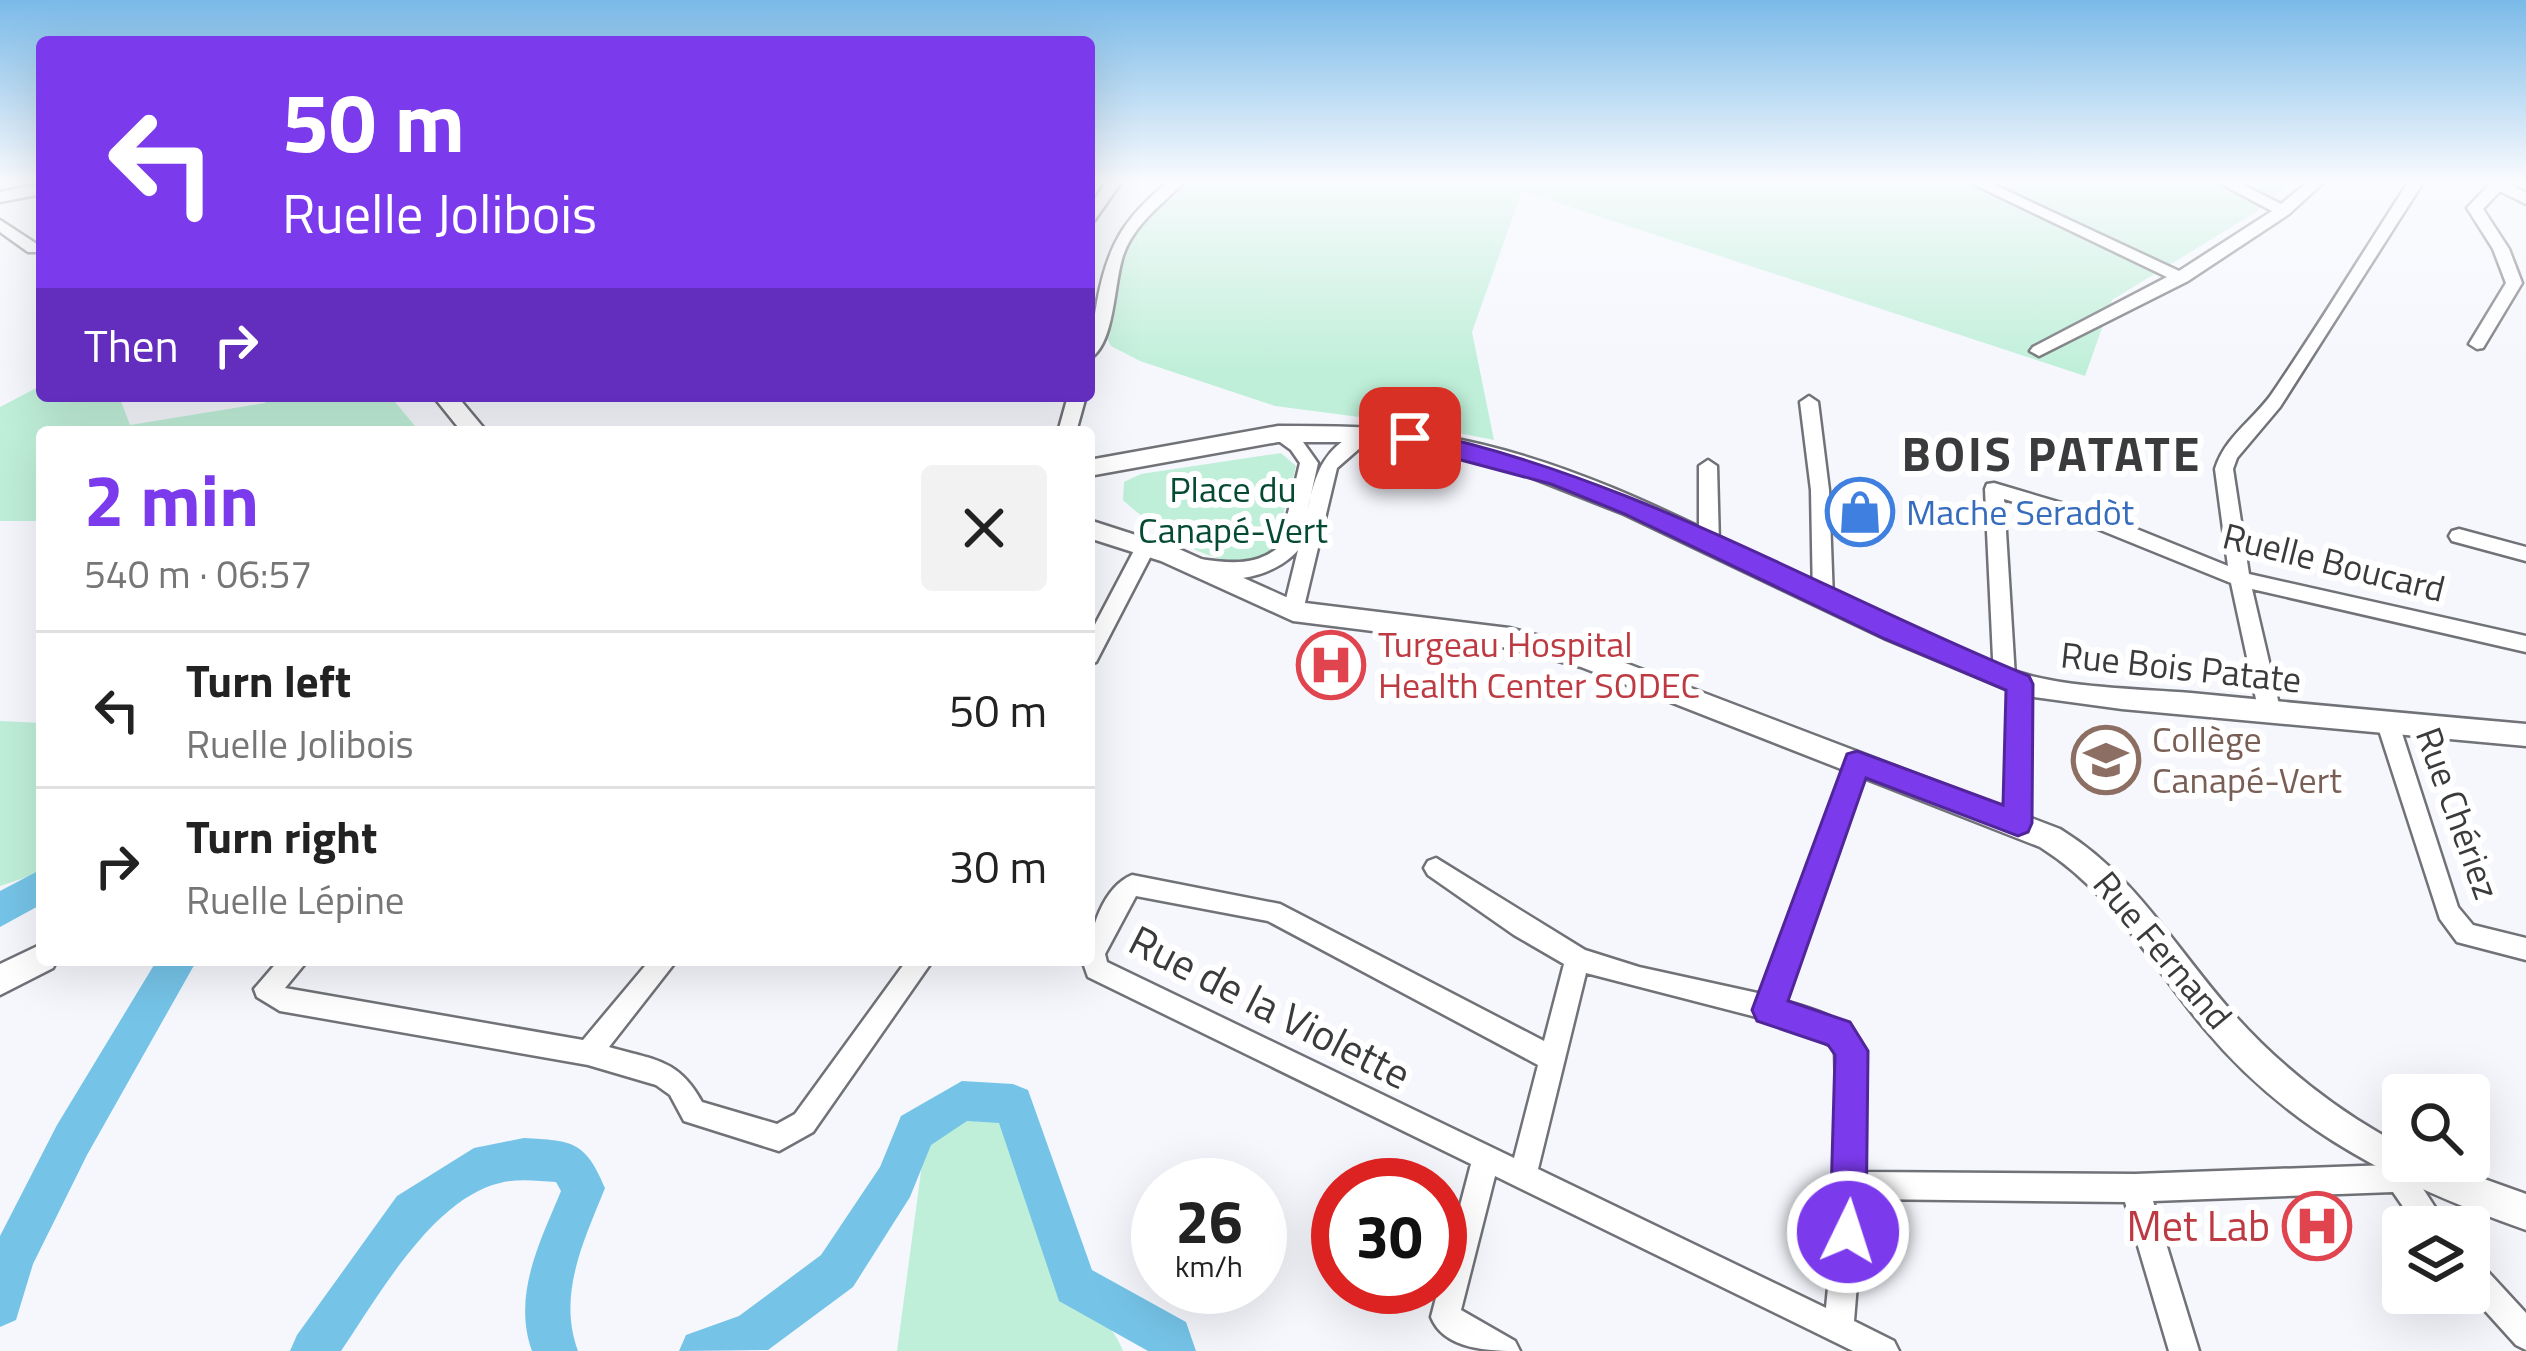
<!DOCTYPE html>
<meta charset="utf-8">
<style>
body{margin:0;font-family:"Titillium Web",sans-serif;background:#f2f2f2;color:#222;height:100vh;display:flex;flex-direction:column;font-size:45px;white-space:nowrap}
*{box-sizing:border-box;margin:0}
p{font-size:39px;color:#767676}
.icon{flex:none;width:66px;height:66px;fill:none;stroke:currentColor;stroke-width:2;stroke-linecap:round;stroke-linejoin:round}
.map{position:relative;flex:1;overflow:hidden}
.drawer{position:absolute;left:36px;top:426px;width:1059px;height:540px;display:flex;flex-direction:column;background:#fff;border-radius:12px;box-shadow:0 12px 48px #0002}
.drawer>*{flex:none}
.guide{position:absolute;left:36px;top:36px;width:1059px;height:366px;border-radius:12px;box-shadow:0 12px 48px #0002;background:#7c3aed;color:#fff;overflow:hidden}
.buttons{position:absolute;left:2382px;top:1074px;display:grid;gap:24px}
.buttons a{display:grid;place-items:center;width:108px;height:108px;border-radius:12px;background:#fff;box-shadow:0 12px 48px #0002;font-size:60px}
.speed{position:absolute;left:1131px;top:1158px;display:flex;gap:24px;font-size:60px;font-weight:700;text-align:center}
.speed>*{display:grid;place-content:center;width:156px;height:156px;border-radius:50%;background:#fff;box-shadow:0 12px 48px #0002;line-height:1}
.speed small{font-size:30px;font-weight:400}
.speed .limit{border:18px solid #d22;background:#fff;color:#111}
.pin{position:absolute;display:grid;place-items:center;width:102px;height:102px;color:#fff;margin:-51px;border-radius:24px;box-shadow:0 6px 18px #0006}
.me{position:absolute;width:132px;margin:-66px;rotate:4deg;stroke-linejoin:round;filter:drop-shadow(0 0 9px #0008)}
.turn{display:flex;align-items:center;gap:42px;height:252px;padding:0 48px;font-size:54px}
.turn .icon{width:156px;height:156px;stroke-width:2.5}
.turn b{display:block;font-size:84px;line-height:102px}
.then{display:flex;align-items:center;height:114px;padding:0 48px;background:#0003;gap:24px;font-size:45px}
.round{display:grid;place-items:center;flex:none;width:126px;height:126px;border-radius:12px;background:#f2f2f2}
.headline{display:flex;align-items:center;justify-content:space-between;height:204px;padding:0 48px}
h1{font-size:72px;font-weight:700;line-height:90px;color:#7c3aed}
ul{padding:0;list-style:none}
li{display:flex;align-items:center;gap:36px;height:156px;padding:0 48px;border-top:3px solid #e0e0e0}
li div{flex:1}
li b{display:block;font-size:45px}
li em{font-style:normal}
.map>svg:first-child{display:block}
.green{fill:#bfefd9}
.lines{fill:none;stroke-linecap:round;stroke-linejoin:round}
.river{fill:#75c4e8;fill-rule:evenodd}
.minor-casing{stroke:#707277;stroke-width:5}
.tertiary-casing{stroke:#707277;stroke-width:5}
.minor{fill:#fff;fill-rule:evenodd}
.tertiary{fill:#fff;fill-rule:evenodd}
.route{fill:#7c3aed;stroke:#51269a;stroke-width:3}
.labels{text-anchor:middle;stroke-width:12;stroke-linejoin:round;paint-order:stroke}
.park-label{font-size:36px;fill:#054a34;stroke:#fff}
.shop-label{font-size:36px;fill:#366cbe;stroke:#fff;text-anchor:start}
.street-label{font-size:36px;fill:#3a3b3d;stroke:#fff}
.health-label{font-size:36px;fill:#be3a42;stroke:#fff;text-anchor:start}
.education-label{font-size:36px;fill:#785e54;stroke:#fff;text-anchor:start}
.near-street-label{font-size:42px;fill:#3a3b3d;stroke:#fff}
.near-health-label{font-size:42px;fill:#be3a42;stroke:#fff;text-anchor:end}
.district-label{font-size:48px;font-weight:bold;letter-spacing:3px;fill:#3a3b3d;stroke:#fff}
</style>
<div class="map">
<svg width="2526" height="1351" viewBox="0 0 2526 1351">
<rect width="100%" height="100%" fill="#f5f7fd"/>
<!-- green -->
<path class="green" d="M1177,181H2291L2256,212L2112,300L2085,376L1522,191L1472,332L1494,440L1413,424L1275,406L1140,361L1111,346L1097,319L1107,261L1127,227Z
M42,385V396H119L130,425L265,403L268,396H390L420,432H42V521H0V407Z
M1281,453L1296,466L1275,546L1264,559C1216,573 1157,531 1123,500L1124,482L1141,474Z
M0,721L42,723V872L0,886Z
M952,1093L1002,1097C1017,1157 1033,1242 1065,1294C1081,1321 1108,1310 1123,1351H897L928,1119Z"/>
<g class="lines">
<!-- river -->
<path class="river" d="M42,869V904L0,927V891Z
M157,960H197L87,1155L33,1264L16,1320L0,1327V1236L57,1125Z
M962,1081L1013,1084L1028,1090L1092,1270L1186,1322L1196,1351H1148L1059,1301L999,1123L967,1121L931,1145L910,1197L853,1287L768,1350L679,1351L686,1335L739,1316L821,1255L880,1167L901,1116Z
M524,1138C572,1141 585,1140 605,1188C584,1241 557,1294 578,1351H532C512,1295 540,1242 561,1191L556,1182C538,1181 518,1178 500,1183C432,1199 378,1297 341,1351H290L297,1335L397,1196L474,1148Z"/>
<!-- minor casing -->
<g class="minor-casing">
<path id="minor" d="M1107,181H1122L1094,221L1089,223V207Z
M1169,181H1185C1163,204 1136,222 1124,253C1113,282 1116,344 1089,359C1089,339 1094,322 1097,302C1108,245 1123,219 1169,181Z
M1967,181H1986L2179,271L2272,211L2216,181H2235L2281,204L2309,181H2325L2289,214L2188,281L2039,356L2030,351L2033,347L2167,277Z
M2409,181H2424L2280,407L2237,458L2233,469L2249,574L2526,636V652L2252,589L2281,713L2278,719H2262L2259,713L2231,583L2088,525L2004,499L2015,677L2027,678L2031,684L2028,823L2025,830L2017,833L2009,830L2006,823L2009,686L1998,685L1994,679L1985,489L1987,484L1994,483L2102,515L2228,566L2215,469C2225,437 2252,421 2271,395C2319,325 2363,252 2409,181Z
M2486,181H2504L2526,193V204L2500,191L2483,209L2509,249L2522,283L2483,348L2477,349L2469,344L2506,283L2493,249L2467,208L2489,185Z
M42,184V194L0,202V192Z
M0,220L40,246V252H28L0,232Z
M1068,396H1086L1076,432H1058Z
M1809,396L1818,402L1829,490L1833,599L1823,606L1813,599L1811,490L1800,402Z
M1278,428L1303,442L1318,463L1304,526C1312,492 1315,459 1346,439C1357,432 1361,429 1373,430L1376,434L1337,468L1303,611L1293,619L1283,611L1298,550C1276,577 1217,591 1190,566L1200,559C1229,563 1256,567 1280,546L1300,463L1291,450L1269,434Z
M1708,460L1717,466L1719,544L1709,551L1699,544V466Z
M2459,529L2526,547V561L2452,541L2449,536L2452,531Z
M1146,539L1156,546L1096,662L1089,664V636L1139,541Z
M2388,715L2396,718L2399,724L2458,907L2473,925L2526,938V960L2457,942L2440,919L2377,724L2380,718Z
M1857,754L1865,757L1868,763L1785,1001C1810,1008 1847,1018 1861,1042L1865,1172L2135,1174L2389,1165L2392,1157L2402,1154L2403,1161H2413L2414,1175L2448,1227H2417L2393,1192L2153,1201L2199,1351H2169L2125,1202L1864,1199L1854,1321L1894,1341L1899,1351H1853L1495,1176L1461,1310L1515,1341L1520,1351C1490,1351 1444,1350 1431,1317L1471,1164L1088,977L1082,960H1089C1089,931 1103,887 1132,875L1280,904L1544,1041L1564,964L1514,935L1428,875L1424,868L1428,861L1436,858L1585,950L1639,967L1762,994L1846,763L1849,757ZM1136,896L1268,921L1538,1065L1514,1158L1107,962L1105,954ZM1586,973L1795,1027L1835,1048L1838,1185L1826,1308L1538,1169Z
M279,960H308L285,988L583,1040L650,960H677L609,1047C653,1060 678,1058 702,1102L777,1124L795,1114L907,960H933L813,1132L779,1151L684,1121L670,1095L656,1085L588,1065L280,1011L257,997L254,989Z
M2469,1258L2479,1262L2526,1313V1350L2516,1345L2469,1293Z"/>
</g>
<!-- tertiary casing -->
<g class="tertiary-casing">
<path id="tertiary" d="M433,396H457L487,432H462Z
M1278,426C1333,426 1387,426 1441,436C1648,472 1822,609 2020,673C2070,688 2139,689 2191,693C2303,704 2414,714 2526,724V746L2122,709L2020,695L1886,639L1624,514L1520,473L1444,452L1367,442H1278L1089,476V460Z
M1089,520L1179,549L1297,602L1509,628L1586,648L2060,829C2135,875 2173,945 2230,1010C2277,1064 2339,1113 2403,1146V1161H2434L2526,1194V1230C2401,1186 2291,1133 2204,1028C2150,963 2113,893 2040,847L1581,667L1509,648L1293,621L1161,561L1089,538Z
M42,944V960H57L53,968L0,995V964Z"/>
</g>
<!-- minor -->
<use href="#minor" class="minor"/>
<!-- tertiary -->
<use href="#tertiary" class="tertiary"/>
</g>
<!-- sky -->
<linearGradient id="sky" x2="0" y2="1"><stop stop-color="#7abae8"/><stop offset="0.49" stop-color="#fafbfe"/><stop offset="1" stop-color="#fafbfe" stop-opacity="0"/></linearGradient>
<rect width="2526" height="370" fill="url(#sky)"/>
<!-- route -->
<path class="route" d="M1410,430C1629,474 1824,592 2029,676L2033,684L2032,823L2028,832L2018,836L1866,778L1788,1001L1850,1022L1868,1051L1866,1232L1860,1245L1848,1250L1835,1245L1830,1232L1835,1055L1828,1045L1757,1021L1752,1010L1847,754L1857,751L2003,805L2006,690L1885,639L1625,514L1551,484L1401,444V433Z"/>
<!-- icons -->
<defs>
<g id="shop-ring" transform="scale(3.45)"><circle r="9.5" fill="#fff" stroke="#3f7fe0" stroke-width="1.5"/><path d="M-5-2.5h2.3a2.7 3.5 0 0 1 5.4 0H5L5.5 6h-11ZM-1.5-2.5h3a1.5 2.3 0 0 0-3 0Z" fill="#3f7fe0"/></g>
<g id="hospital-ring" transform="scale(3.45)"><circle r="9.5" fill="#fff" stroke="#e0444e" stroke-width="1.5"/><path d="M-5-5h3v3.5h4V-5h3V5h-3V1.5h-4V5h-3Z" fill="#e0444e"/></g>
<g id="school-ring" transform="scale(3.45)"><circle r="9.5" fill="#fff" stroke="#8d6e63" stroke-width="1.5"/><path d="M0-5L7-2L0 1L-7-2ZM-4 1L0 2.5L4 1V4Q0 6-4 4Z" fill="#8d6e63"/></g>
</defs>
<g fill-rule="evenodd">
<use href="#shop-ring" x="1860" y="512"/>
<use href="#hospital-ring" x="1331" y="665"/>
<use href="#school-ring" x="2106" y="760"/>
<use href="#hospital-ring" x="2317" y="1226"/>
</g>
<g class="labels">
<!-- park labels -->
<g class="park-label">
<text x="1233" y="502">Place du<tspan x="1233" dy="41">Canapé-Vert</tspan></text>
</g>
<!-- shop labels -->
<g class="shop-label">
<text x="1906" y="525">Mache Seradòt</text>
</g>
<!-- street labels -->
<g class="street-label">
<text transform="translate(2334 562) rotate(14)" y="13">Ruelle Boucard</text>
<text transform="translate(2181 667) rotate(6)" y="13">Rue Bois Patate</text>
<text transform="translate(2458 813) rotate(70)" y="13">Rue Chériez</text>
<text transform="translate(2163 950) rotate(50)" y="13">Rue Fernand</text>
</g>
<!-- health labels -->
<g class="health-label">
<text x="1378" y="657">Turgeau Hospital<tspan x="1378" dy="41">Health Center SODEC</tspan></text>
</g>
<!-- education labels -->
<g class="education-label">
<text x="2152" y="752">Collège<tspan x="2152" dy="41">Canapé-Vert</tspan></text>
</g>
<!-- near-street labels -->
<g class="near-street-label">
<text transform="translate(1270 1007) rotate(27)" y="15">Rue de la Violette</text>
</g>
<!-- near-health labels -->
<g class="near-health-label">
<text x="2270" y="1241">Met Lab</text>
</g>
<!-- district labels -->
<g class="district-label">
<text x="2052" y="471">BOIS PATATE</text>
</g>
</g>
</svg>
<div class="buttons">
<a><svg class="icon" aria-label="search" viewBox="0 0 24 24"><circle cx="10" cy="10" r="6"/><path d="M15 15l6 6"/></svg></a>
<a><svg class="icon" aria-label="layers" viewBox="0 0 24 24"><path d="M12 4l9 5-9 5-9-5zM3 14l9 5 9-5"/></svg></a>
</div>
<div class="speed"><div>26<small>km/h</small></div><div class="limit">30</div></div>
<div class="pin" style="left:1410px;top:438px;background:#d93025"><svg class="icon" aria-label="arrive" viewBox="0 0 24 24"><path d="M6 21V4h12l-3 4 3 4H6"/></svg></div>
<svg class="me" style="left:1848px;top:1232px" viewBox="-20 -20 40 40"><circle r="17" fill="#7c3aed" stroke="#fff" stroke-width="3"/><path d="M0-11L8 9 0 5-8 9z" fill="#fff"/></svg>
<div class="guide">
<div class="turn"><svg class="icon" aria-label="left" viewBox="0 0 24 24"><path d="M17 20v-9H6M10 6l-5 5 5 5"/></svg><div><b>50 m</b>Ruelle Jolibois</div></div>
<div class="then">Then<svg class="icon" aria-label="right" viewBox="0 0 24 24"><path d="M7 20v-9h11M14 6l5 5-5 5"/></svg></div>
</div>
<section class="drawer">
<div class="headline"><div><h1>2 min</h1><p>540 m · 06:57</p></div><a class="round"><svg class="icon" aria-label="close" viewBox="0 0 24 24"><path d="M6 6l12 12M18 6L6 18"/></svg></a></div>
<ul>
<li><svg class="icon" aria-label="left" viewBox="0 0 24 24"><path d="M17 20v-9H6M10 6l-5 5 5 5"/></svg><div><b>Turn left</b><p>Ruelle Jolibois</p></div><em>50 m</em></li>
<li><svg class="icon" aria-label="right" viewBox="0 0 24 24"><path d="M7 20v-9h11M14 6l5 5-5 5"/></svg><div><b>Turn right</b><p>Ruelle Lépine</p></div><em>30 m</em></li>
</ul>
</section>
</div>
